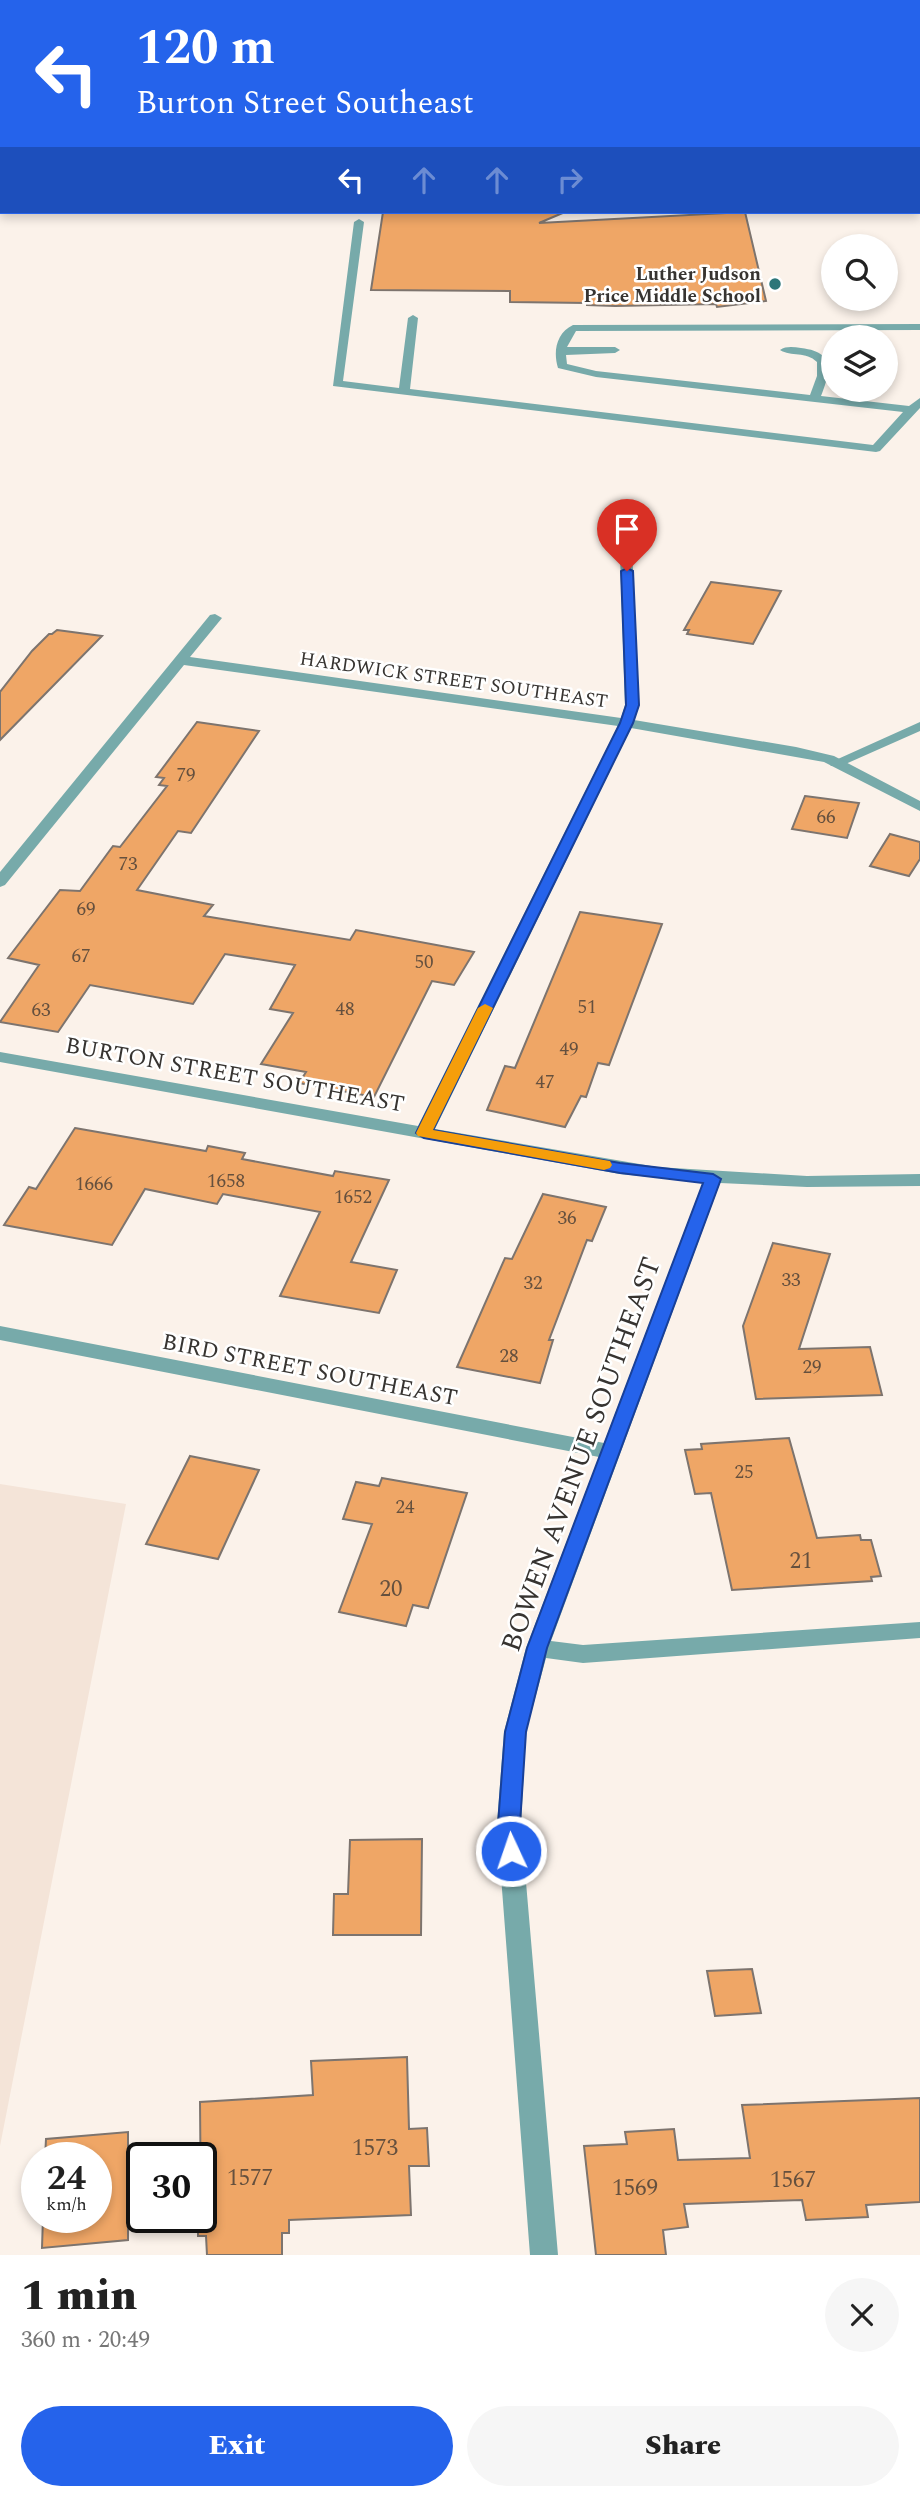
<!DOCTYPE html>
<meta charset="utf-8">
<style>
body{margin:0;font-family:Spectral,serif;background:#f6f6f6;color:#222;height:100vh;display:flex;flex-direction:column;font-size:26px;white-space:nowrap}
*{box-sizing:border-box;margin:0}
p{font-size:23px;color:#767676}
.icon{flex:none;width:38px;height:38px;fill:none;stroke:currentColor;stroke-width:2;stroke-linecap:round;stroke-linejoin:round}
.map{position:relative;height:2255px;overflow:hidden}
.details{display:flex;flex-direction:column;background:#fff;flex:1}
.details>*{flex:none}
.top-card{position:absolute;left:0px;top:0px;width:920px;height:214px;box-shadow:0 4px 10px #0003;background:#2563eb;color:#fff;overflow:hidden}
.buttons{position:absolute;left:821px;top:234px;display:grid;gap:14px}
.buttons a{display:grid;place-items:center;width:77px;height:77px;border-radius:50%;background:#fff;box-shadow:0 4px 10px #0003;font-size:35px}
.speed{position:absolute;left:21px;top:2142px;display:flex;gap:14px;font-size:35px;font-weight:700;text-align:center}
.speed>*{display:grid;place-content:center;width:91px;height:91px;border-radius:50%;background:#fff;box-shadow:0 4px 10px #0003;line-height:1}
.speed small{font-size:18px;font-weight:400}
.speed .limit{border:4px solid #111;border-radius:10px;background:#fff;color:#111}
.pin{position:absolute;display:grid;place-items:center;width:60px;height:60px;color:#fff;margin:-72px -30px;border-radius:50% 50% 50% 0;rotate:-45deg;box-shadow:0 0 7px #0007}
.pin .icon{rotate:45deg}
.me{position:absolute;width:77px;margin:-38px;rotate:357deg;stroke-linejoin:round;filter:drop-shadow(0 0 5px #0008)}
.turn{display:flex;align-items:center;gap:24px;height:147px;padding:0 21px;font-size:32px}
.turn .icon{width:91px;height:91px;stroke-width:2.5}
.turn b{display:block;font-size:49px;line-height:60px}
.lanes{display:flex;align-items:center;height:66px;padding:0 21px;background:#0003;justify-content:center;gap:35px;direction:ltr}
.lanes .off{opacity:.35}
.round{display:grid;place-items:center;flex:none;width:74px;height:74px;border-radius:37px;background:#f6f6f6}
.summary{display:flex;align-items:center;justify-content:space-between;height:119px;padding:0 21px}
h1{font-size:42px;font-weight:800;line-height:52px}
.primary-button{display:flex;gap:14px;margin-top:auto;padding:14px 21px}
.primary-button a{flex:1;height:80px;border-radius:42px;background:#2563eb;color:#fff;font-size:28px;font-weight:800;line-height:80px;text-align:center}
.primary-button a+a{background:#f6f6f6;color:#222}
.map>svg:first-child{display:block}
.built{fill:#f4e4d8}
.building{fill:#efa666;stroke:#7d746e;stroke-width:2}
.lines{fill:none;stroke-linecap:round;stroke-linejoin:round}
.service{fill:#7aa;fill-rule:evenodd}
.minor{fill:#7aa;fill-rule:evenodd}
.route{fill:#2563eb;stroke:#184099;stroke-width:2}
.slow{fill:#f59e0b}
.poi-dot{fill:#2c7678;stroke:#fff;stroke-width:2.5}
.labels{text-anchor:middle;stroke-width:5;stroke-linejoin:round;paint-order:stroke}
.far-poi-label{font-size:19px;font-weight:bold;fill:#373431;stroke:#fff;text-anchor:end}
.far-street-label{font-size:19px;fill:#373431;stroke:#fff}
.number-label{font-size:19px;fill:#65503e}
.street-label{font-size:23px;fill:#373431;stroke:#fff}
.near-number-label{font-size:23px;fill:#65503e}
.near-street-label{font-size:28px;fill:#373431;stroke:#fff}
</style>
<div class="map">
<svg width="920" height="2255" viewBox="0 0 920 2255">
<rect width="100%" height="100%" fill="#fbf2ea"/>
<!-- built -->
<path class="built" d="M0,0H690L2,2V109Z
M0,1484L126,1504L0,2146Z"/>
<!-- building -->
<path class="building" d="M383,212H565L539,223L745,212L766,301L717,307L716,304L615,306L587,305V303L510,302V291L371,290Z
M711,582L781,591L753,644L687,634L689,630H684Z
M57,630L102,636L0,740V692L32,651L49,634H52Z
M197,722L259,731L191,833L178,831L137,890L213,905L204,916L350,940L356,930L474,952L454,985L432,981L374,1097L299,1083L306,1072L261,1064L293,1013L270,1009L295,965L225,954L193,1004L90,985L58,1032L0,1022L39,965L8,958L60,890L80,891L113,846L120,847L167,786L159,785L164,778L156,777Z
M805,796L859,803L847,838L792,829Z
M890,834L920,842V859L909,876L870,866Z
M580,912L662,924L609,1065L598,1063L586,1097L581,1096L565,1127L487,1110L505,1066L515,1068Z
M75,1128L206,1151L208,1146L245,1153L242,1159L333,1176L335,1171L389,1180L351,1262L397,1270L379,1313L280,1296L320,1212L223,1194L217,1204L145,1189L112,1245L4,1225L29,1187L36,1189Z
M543,1194L606,1207L592,1241L587,1240L549,1340H553L540,1383L457,1367L505,1258L512,1259Z
M773,1243L830,1254L799,1349L870,1347L882,1395L756,1399L743,1326Z
M789,1438L817,1538L860,1535L861,1540H871L881,1576L871,1577L872,1581L732,1590L711,1493L695,1494L685,1450L702,1449L701,1444Z
M190,1456L259,1470L218,1559L146,1544Z
M382,1478L467,1493L428,1608L413,1605L406,1626L339,1612L372,1524L343,1519L356,1482L379,1486Z
M422,1839L421,1935H333L334,1894H348L350,1840Z
M752,1969L761,2013L715,2016L707,1971Z
M407,2057L409,2129L427,2128L429,2166H409L411,2215L289,2220V2233H282V2255H207L206,2236H198V2217H201L200,2102L313,2095L311,2061Z
M920,2098V2202L866,2205L868,2217L806,2220L802,2200L684,2204L688,2227L663,2230L666,2255H596L584,2146L627,2144L625,2132L674,2129L678,2160L750,2158L742,2105Z
M128,2132V2240L42,2248L43,2217H96V2158H45L46,2139Z"/>
<g class="lines">
<!-- service -->
<path class="service" d="M143,0H158L140,2Z
M194,0H202L204,2H195Z
M364,0H372L373,2H365Z
M505,0H515L517,2H506Z
M359,219L364,222L343,381L399,388L408,318L413,315L418,318L410,389L873,445L903,412L596,377L558,368C553,352 556,333 573,325L920,324V330L576,331L567,347H615L620,350L615,353L566,355L567,364L596,371L810,395L817,376V362C806,351 791,357 780,350C786,346 793,347 801,348C835,352 831,370 821,396L909,406L920,398V408L880,451L876,452L333,386L354,222Z
M920,722V731L841,766H831L829,763Z"/>
<!-- minor -->
<path class="minor" d="M797,0H805L796,2Z
M919,47H920V51H919Z
M919,115H920V121H919Z
M919,191H920V197H919Z
M625,522L631,526L639,705L634,720L796,747L834,756L920,801V811L824,762L631,728L435,1129L657,1167L807,1176L920,1174V1186L807,1187L720,1183L551,1641L583,1645L920,1622V1638L583,1663L546,1658L526,1732L521,1824L558,2255H530L497,1824L504,1732L526,1648L599,1457L0,1340V1326L604,1443L703,1182L620,1174L0,1062V1052L418,1126L618,726L184,665L5,885L0,887V872L210,615L215,614L222,618L190,657L621,718L625,705L619,526Z"/>
</g>
<!-- route -->
<path class="route" d="M627,568L633,571L639,705L633,723L433,1130L620,1163L713,1174L721,1179L547,1648L526,1732L520,1824L522,1851L519,1857L511,1860L504,1857L500,1851L498,1824L505,1732L527,1648L703,1183L620,1173L424,1138L416,1133L620,723L626,705L621,571Z"/>
<!-- slow -->
<path class="slow" d="M485,1004L493,1008L433,1130L604,1160L610,1161L612,1165L610,1168L604,1170L418,1136L416,1133L478,1008Z"/>
<!-- markers -->
<circle class="poi-dot" cx="775" cy="284" r="7"/>
<g class="labels">
<!-- far-poi labels -->
<g class="far-poi-label">
<text x="761" y="280">Luther Judson<tspan x="761" dy="22">Price Middle School</tspan></text>
</g>
<!-- far-street labels -->
<g class="far-street-label">
<text transform="translate(454 679) rotate(8)" y="7">HARDWICK STREET SOUTHEAST</text>
</g>
<!-- number labels -->
<g class="number-label">
<text x="186" y="781">79</text>
<text x="826" y="823">66</text>
<text x="128" y="870">73</text>
<text x="86" y="915">69</text>
<text x="81" y="962">67</text>
<text x="424" y="968">50</text>
<text x="587" y="1013">51</text>
<text x="345" y="1015">48</text>
<text x="41" y="1016">63</text>
<text x="569" y="1055">49</text>
<text x="545" y="1088">47</text>
<text x="226" y="1187">1658</text>
<text x="94" y="1190">1666</text>
<text x="353" y="1203">1652</text>
<text x="567" y="1224">36</text>
<text x="791" y="1286">33</text>
<text x="533" y="1289">32</text>
<text x="509" y="1362">28</text>
<text x="812" y="1373">29</text>
<text x="744" y="1478">25</text>
<text x="405" y="1513">24</text>
</g>
<!-- street labels -->
<g class="street-label">
<text transform="translate(235 1074) rotate(10)" y="8">BURTON STREET SOUTHEAST</text>
<text transform="translate(310 1369) rotate(11)" y="8">BIRD STREET SOUTHEAST</text>
</g>
<!-- near-number labels -->
<g class="near-number-label">
<text x="801" y="1568">21</text>
<text x="391" y="1596">20</text>
<text x="375" y="2155">1573</text>
<text x="250" y="2185">1577</text>
<text x="793" y="2187">1567</text>
<text x="635" y="2195">1569</text>
</g>
<!-- near-street labels -->
<g class="near-street-label">
<text transform="translate(580 1454) rotate(-70)" y="10">BOWEN AVENUE SOUTHEAST</text>
</g>
</g>
</svg>
<div class="buttons">
<a><svg class="icon" aria-label="search" viewBox="0 0 24 24"><circle cx="10" cy="10" r="6"/><path d="M15 15l6 6"/></svg></a>
<a><svg class="icon" aria-label="layers" viewBox="0 0 24 24"><path d="M12 4l9 5-9 5-9-5zM3 14l9 5 9-5"/></svg></a>
</div>
<div class="speed"><div>24<small>km/h</small></div><div class="limit">30</div></div>
<div class="pin" style="left:627px;top:571px;background:#d93025"><svg class="icon" aria-label="arrive" viewBox="0 0 24 24"><path d="M6 21V4h12l-3 4 3 4H6"/></svg></div>
<svg class="me" style="left:511px;top:1851px" viewBox="-20 -20 40 40"><circle r="17" fill="#2563eb" stroke="#fff" stroke-width="3"/><path d="M0-11L8 9 0 5-8 9z" fill="#fff"/></svg>
<div class="top-card">
<div class="turn"><svg class="icon" aria-label="left" viewBox="0 0 24 24"><path d="M17 20v-9H6M10 6l-5 5 5 5"/></svg><div><b>120 m</b>Burton Street Southeast</div></div>
<div class="lanes"><svg class="icon" aria-label="left" viewBox="0 0 24 24"><path d="M17 20v-9H6M10 6l-5 5 5 5"/></svg><svg class="icon off" aria-label="ahead" viewBox="0 0 24 24"><path d="M12 20V5M6 11l6-6 6 6"/></svg><svg class="icon off" aria-label="ahead" viewBox="0 0 24 24"><path d="M12 20V5M6 11l6-6 6 6"/></svg><svg class="icon off" aria-label="right" viewBox="0 0 24 24"><path d="M7 20v-9h11M14 6l5 5-5 5"/></svg></div>
</div>
</div>
<section class="details">
<div class="summary"><div><h1>1 min</h1><p>360 m · 20:49</p></div><a class="round"><svg class="icon" aria-label="close" viewBox="0 0 24 24"><path d="M6 6l12 12M18 6L6 18"/></svg></a></div>
<div class="primary-button"><a>Exit</a><a>Share</a></div>
</section>
